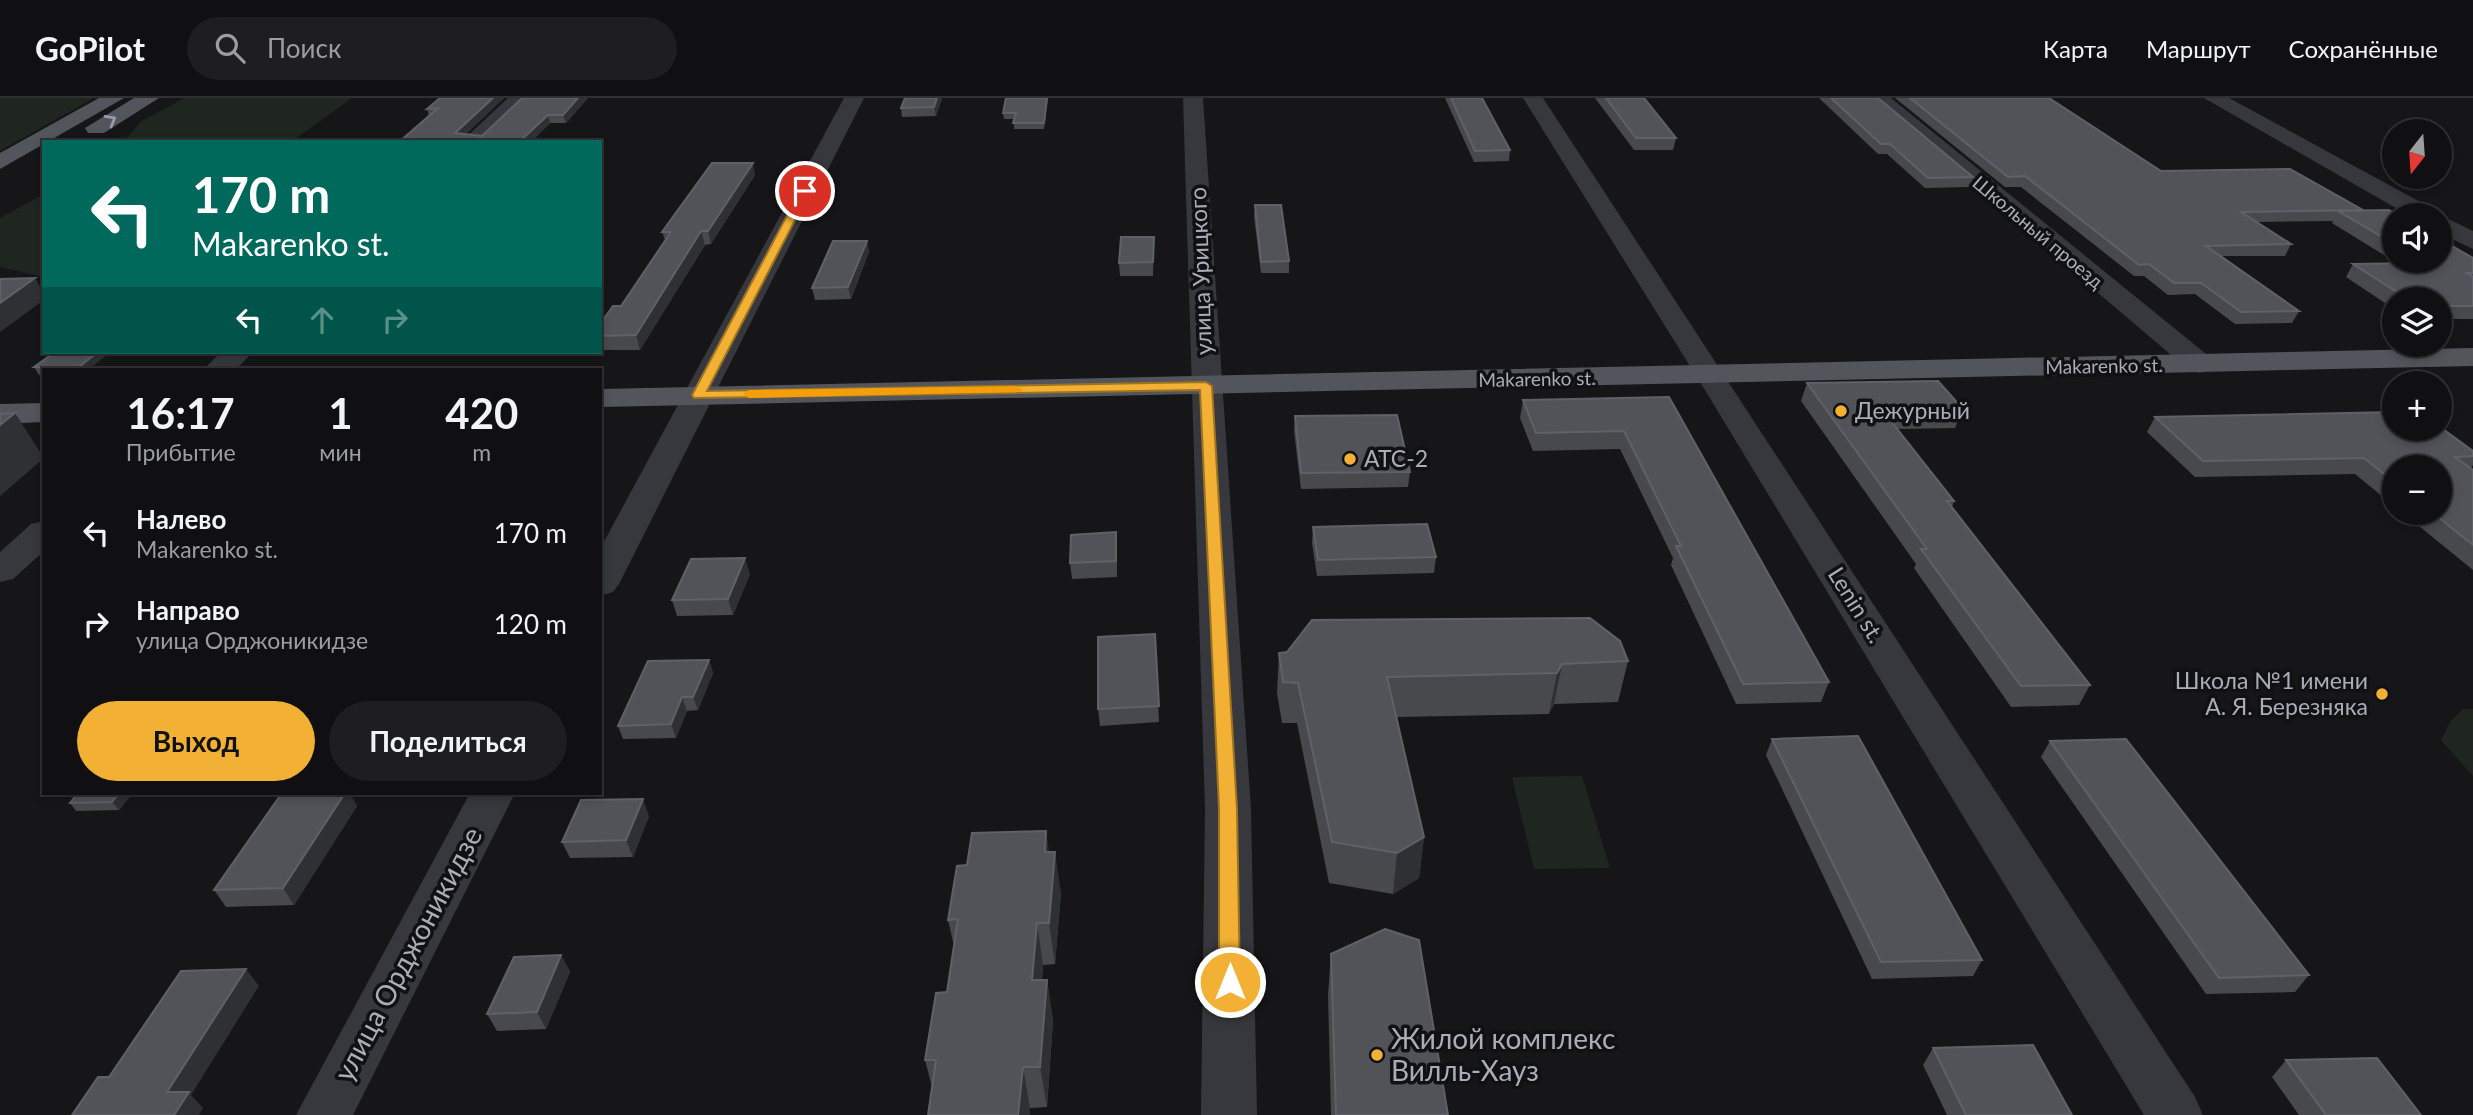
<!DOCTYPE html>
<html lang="ru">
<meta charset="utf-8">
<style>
body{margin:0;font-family:Lato,sans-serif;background:#1e1e20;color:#f1f3f6;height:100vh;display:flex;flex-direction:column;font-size:26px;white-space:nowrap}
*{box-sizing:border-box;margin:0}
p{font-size:23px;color:#9c9d9f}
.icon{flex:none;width:38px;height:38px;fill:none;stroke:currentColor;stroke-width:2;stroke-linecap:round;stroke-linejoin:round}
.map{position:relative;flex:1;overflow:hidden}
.side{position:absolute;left:42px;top:270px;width:560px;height:427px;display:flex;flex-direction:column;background:#101012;border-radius:0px;box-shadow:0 4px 10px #0003,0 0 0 2px #303032}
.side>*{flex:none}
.guide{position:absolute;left:42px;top:42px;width:560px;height:214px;border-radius:0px;box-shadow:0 4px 10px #0003,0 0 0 2px #303032;background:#00695c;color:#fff;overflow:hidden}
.needle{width:46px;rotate:197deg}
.fabs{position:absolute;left:2382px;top:21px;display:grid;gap:14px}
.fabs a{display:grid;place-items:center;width:70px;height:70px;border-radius:50%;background:#101012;box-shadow:0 4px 10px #0003,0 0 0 2px #303032;font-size:35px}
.pin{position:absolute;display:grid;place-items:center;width:60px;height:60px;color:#fff;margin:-30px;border:4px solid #fff;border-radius:50%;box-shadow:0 2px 7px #0007}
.me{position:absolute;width:77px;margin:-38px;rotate:0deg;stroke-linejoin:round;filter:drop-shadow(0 0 5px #0008)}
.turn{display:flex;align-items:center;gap:24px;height:147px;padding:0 35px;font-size:32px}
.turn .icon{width:91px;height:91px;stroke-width:2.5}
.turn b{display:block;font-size:49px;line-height:60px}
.lanes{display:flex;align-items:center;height:66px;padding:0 35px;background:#0003;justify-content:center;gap:35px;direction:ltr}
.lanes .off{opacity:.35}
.eta{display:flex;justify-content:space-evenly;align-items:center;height:119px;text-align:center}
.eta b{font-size:42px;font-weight:700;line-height:49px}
.button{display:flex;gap:14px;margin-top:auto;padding:14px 35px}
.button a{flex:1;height:80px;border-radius:42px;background:#f2b134;color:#111;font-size:28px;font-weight:700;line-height:80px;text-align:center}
.button a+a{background:#1e1e20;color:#f1f3f6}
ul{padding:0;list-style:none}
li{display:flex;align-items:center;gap:21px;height:91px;padding:0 35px}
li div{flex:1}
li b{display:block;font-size:26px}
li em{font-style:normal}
header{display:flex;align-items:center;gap:42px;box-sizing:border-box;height:98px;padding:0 35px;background:#101012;border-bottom:2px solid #303032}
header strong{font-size:33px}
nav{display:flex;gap:38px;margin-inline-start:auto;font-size:24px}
.search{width:490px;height:63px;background:#1e1e20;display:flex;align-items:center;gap:18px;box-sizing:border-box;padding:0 24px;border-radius:38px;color:#9c9d9f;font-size:26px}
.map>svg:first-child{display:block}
.green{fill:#1e261f}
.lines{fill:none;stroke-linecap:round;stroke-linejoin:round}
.minor{fill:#37383d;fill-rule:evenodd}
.major{fill:#53555c;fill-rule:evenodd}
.wall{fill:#47494d}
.shaded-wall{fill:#2f3033}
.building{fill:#525359;stroke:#5f6168;stroke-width:2}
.oneway{stroke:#979ba6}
.route{fill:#f2b134;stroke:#9d7322;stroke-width:2}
.slow{fill:#f59e0b}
.poi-dot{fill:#f2b134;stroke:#111113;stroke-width:2.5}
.labels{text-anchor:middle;stroke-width:7;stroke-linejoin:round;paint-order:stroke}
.far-street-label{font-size:19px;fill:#a8adb8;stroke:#111113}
.street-label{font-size:23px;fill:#a8adb8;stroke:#111113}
.poi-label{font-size:23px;fill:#a8adb8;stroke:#111113;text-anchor:start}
.near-street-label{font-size:28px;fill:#a8adb8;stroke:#111113}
.near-poi-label{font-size:28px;fill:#a8adb8;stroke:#111113;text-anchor:start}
</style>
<header>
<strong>GoPilot</strong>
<div class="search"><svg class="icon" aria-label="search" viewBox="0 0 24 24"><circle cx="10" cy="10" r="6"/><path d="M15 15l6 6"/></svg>Поиск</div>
<nav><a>Карта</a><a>Маршрут</a><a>Сохранённые</a></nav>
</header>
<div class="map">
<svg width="2473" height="1017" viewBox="0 0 2473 1017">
<rect width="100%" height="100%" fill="#161618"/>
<!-- green -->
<path class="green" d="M0,0H94L0,53Z
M184,0H352L291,44H124L140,24Z
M44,96V179L0,169V120Z
M2463,611H2473V678L2441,642L2450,624Z
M1582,678L1610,770L1534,771L1512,679Z"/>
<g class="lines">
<!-- minor -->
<path class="minor" d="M508,0H530L485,44H461Z
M844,0H864L619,486L613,494L600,498V451Z
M1183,0H1203L1251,711L1257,1017H1201L1205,711Z
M1523,0H1543L2195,999L2203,1017H2144L1708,297Z
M1868,0H1891L2211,260L2215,266L2211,272L2200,275L2189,272Z
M2204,0H2229L2435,112L2438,117H2408Z
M2440,117L2473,133V151L2440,135Z
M221,254H253L236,271H204Z
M44,423V453L13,481L0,484V454L31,426Z
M470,695H515L353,1017H296Z"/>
<!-- major -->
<path class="major" d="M99,0H124L0,71V55Z
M134,0H159L104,35H88L85,30Z
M2473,250V268L600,309V291Z
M44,305V324L0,326V306Z"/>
</g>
<!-- wall -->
<path class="wall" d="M504,0L466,36L482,38L588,0L566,25H550L531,44H399L429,18L427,11Z
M905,0H942L936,18L902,19L901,10Z
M1048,0L1044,31H1014V21H1004L1003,15Z
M1445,0H1482L1510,52L1509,63L1474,64Z
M1595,0H1644L1676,40L1673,52H1634Z
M1819,0H1878L1973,79L1969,89L1925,90L1887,56H1878Z
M1895,0H2049L2161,73L2362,113L2394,117V163H2440L2473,160V221H2440V201H2394V211L2346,179L2353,166L2397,165L2332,125L2333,123L2257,124L2291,146L2285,158H2222L2299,213L2292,225L2235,226L2195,196L2168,197L2144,178H2134L2021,89H2005Z
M755,77L711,146L705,147L640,252H600V226L621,208L665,142L662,134Z
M1255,107L1289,163V175H1261L1254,118Z
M1154,139L1153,178H1120L1119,165Z
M867,143L869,154L851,201L815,202L812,190Z
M55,254L89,271H44V277H39L34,269Z
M1807,285L1963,311L1955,330L1898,331L1954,403L1952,409L2090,587L2079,607L2011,609L1914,470L1916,466L1801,303Z
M1669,299L1829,584L1821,604L1736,606L1671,467L1673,460L1620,351L1533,353L1520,320L1523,302Z
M1295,318L1410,374L1408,389L1301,391L1294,333Z
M2155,319L2473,353V367L2471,370L2473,372V472L2403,415H2440L2394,369V408L2355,376L2195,379L2147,334Z
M1313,429L1436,459L1434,475L1317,478L1312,445Z
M1117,450V479L1072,481L1070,465Z
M750,476L733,517L677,518L672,502Z
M1155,536L1159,624L1100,628L1098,611Z
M1279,555L1628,563L1618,604L1554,606L1549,616L1397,619L1424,739L1419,780L1393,796L1329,785L1297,625H1282L1277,595Z
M709,562L713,575L698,612L687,613L676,640L623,641L618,628Z
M1772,641L1982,862L1973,878L1872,881L1766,657Z
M2050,643L2309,877L2295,894L2206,896L2041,659Z
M78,695H133L119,712L76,713L70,705Z
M282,695H349L357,708L294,807L226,809L214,792Z
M649,718L633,759L570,760L562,744Z
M1049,754L1061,795L1055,866L1043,867L1042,882H1047L1053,923L1047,1009L1030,1010V1017H928L932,989L925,962L947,894L954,848L948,822L967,767Z
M1331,856L1448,1017H1331L1328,897Z
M561,857L570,874L546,931L497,933L487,916Z
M1933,950L2072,1017H1947L1923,967Z
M2286,962L2421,1017H2299L2272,979Z"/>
<!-- shaded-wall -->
<path class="shaded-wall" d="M493,0H504L458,44L455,35Z
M578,0H588L566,25L563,17Z
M937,0H942L936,18L934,9Z
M1047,0H1048L1044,31V25Z
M548,17L550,25L531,44H519Z
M753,65L755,77L711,146L708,133Z
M701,133L705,147L640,252L636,237Z
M867,143L869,154L851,201L848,189Z
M35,180L44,195V202L0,234V205Z
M98,254H111L89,271H80L79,269Z
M15,315L44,360L0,398V327Z
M745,460L750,476L733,517L728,501Z
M709,562L713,575L698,612L693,599Z
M1562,566L1554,606L1549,616L1557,575Z
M682,599L687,613L676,640L671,626Z
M119,695H133L119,712L112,704Z
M345,695H349L357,708L294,807L283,790Z
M643,701L649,718L633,759L626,742Z
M1046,733L1052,775L1045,754Z
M1424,739L1419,780L1393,796L1397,755Z
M1055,754L1061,795L1055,866L1049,825Z
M1037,825L1043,867L1039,923L1032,882Z
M561,857L570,874L546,931L537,914Z
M246,871L259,888L191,997L203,1010L199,1017H174L167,994Z
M1047,882L1053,923L1047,1009L1040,969Z
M1023,969L1030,1010V1017H1018Z"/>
<!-- building -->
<path class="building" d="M440,0H493L455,35L482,38L522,0H578L563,17H548L519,44H399L438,10L427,11Z
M905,0H937L934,9L901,10Z
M1006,0H1047L1044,25H1013L1016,15H1003Z
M1451,0H1482L1510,52L1475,53Z
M1606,0H1644L1676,40H1636Z
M1831,0H1878L1973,79L1928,80L1890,46H1881Z
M1910,0H2049L2161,73L2290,71L2363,112L2241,114L2291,146L2206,148L2299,213L2241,214L2201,185H2174L2149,166L2139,167L2025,78L2008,79Z
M712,65H753L708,133H701L636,237L600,238V226L613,208H621L671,134H662Z
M1255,107H1281L1289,163L1261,164Z
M2389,112L2398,117H2394V146L2338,113Z
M1121,139H1154L1153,164L1119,165Z
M2440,141L2473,160V175H2467L2473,179V208H2440V201H2408L2353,166L2425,165L2421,163H2440Z
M833,143H867L848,189L812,190Z
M35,180L0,205V181Z
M55,254H98L79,269H34Z
M1938,283L1963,311L1883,313L1954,403H1947L2090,587L2021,588L1921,451H1927L1807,285Z
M1669,299L1829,584L1743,586L1676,448H1681L1624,333L1536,335L1523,302Z
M2394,314V331H2440V329L2473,353V358L2455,359L2473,372V447L2433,415H2440V369H2394V384L2364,360L2203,363L2155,319Z
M15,315L0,327V316Z
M1397,317L1410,374L1301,375L1295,318Z
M1427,426L1436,459L1318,462L1313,429Z
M1116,434V463L1070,465L1071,437Z
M745,460L728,501L672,502L691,461Z
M1590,520L1620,543L1628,563L1562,566L1557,575L1387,579L1424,739L1397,755L1332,744L1298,585L1283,584L1279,555L1287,554L1312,522Z
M1155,536L1159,608L1098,611V539Z
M709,562L693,599H682L671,626L618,628L648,563Z
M1858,638L1982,862L1881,864L1772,641Z
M2126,641L2309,877L2219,880L2050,643Z
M78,695H119L112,704L70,705Z
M282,695H345L283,790L214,792Z
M643,701L626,742L562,744L581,702Z
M1046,733L1045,754H1055L1049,825H1037L1032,882H1047L1040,969H1023L1018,1017H928L936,962H925L936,895L947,894L958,821L948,822L957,768L967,767L972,735Z
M1385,831L1419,842L1448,1017H1336L1331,856Z
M561,857L537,914L487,916L514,859Z
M246,871L167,994H189L174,1017H72L98,979H109L181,873Z
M2033,947L2072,1017H1966L1933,950Z
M2377,960L2421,1017H2326L2286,962Z"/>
<!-- one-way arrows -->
<defs><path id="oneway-chevron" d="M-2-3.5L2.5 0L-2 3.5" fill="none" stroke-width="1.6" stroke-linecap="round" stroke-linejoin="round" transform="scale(1.75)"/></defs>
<use class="oneway" href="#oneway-chevron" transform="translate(111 22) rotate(-30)"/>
<!-- route -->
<path class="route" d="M805,90L810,93L707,293L1206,284L1212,288L1237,711L1240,884L1237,890L1230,893L1222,890L1219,884V711L1200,292L694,300L692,297L800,93Z"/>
<!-- slow -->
<path class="slow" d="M1016,288L1023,292L1021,294L749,300L743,296L749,292Z"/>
<!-- markers -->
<g class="poi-dot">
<circle cx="1841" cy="313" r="7"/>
<circle cx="1350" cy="361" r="7"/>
<circle cx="2382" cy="596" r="7"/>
<circle cx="1377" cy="957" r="7"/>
</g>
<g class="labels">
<!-- far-street labels -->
<g class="far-street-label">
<text transform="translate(2038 134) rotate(40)" y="7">Школьный проезд</text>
<text transform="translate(2104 268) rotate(-1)" y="7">Makarenko st.</text>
<text transform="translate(1537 281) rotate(-1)" y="7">Makarenko st.</text>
</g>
<!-- street labels -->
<g class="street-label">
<text transform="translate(1201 173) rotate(-92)" y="8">улица Урицкого</text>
<text transform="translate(1856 507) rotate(58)" y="8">Lenin st.</text>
</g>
<!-- poi labels -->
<g class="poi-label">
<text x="1855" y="321">Дежурный</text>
<text x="1364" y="369">АТС-2</text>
<text x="2368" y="591" text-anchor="end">Школа №1 имени<tspan x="2368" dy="26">А. Я. Березняка</tspan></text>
</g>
<!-- near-street labels -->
<g class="near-street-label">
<text transform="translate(408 856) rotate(-62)" y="10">улица Орджоникидзе</text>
</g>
<!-- near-poi labels -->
<g class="near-poi-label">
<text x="1391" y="951">Жилой комплекс<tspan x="1391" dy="32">Вилль-Хауз</tspan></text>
</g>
</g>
</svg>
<div class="fabs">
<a><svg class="needle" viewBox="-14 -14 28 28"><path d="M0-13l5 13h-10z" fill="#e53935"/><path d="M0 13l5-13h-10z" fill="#9c9d9f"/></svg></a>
<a><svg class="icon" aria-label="sound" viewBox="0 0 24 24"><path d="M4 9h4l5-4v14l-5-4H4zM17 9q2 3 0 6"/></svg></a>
<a><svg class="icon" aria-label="layers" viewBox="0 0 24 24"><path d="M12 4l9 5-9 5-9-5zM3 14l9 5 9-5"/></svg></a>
<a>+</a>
<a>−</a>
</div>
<div class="pin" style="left:805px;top:93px;background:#d93025"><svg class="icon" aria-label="arrive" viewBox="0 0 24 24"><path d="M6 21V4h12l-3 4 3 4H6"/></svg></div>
<svg class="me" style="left:1230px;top:884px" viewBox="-20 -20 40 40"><circle r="17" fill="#f2b134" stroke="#fff" stroke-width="3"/><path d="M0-11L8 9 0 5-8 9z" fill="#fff"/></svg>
<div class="guide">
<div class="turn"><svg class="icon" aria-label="left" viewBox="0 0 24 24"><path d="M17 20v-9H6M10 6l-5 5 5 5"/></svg><div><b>170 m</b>Makarenko st.</div></div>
<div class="lanes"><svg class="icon" aria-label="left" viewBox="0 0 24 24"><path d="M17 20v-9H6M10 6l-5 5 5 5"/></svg><svg class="icon off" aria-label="ahead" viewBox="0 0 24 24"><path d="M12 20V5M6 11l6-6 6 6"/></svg><svg class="icon off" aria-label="right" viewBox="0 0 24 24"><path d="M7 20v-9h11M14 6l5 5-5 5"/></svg></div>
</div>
<section class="side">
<div class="eta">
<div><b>16:17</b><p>Прибытие</p></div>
<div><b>1</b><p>мин</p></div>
<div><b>420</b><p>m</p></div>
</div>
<ul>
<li><svg class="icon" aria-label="left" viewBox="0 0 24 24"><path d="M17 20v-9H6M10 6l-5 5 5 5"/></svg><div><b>Налево</b><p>Makarenko st.</p></div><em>170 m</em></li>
<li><svg class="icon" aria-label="right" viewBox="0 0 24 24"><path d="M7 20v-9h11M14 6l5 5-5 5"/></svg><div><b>Направо</b><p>улица Орджоникидзе</p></div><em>120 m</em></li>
</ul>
<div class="button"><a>Выход</a><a>Поделиться</a></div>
</section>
</div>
